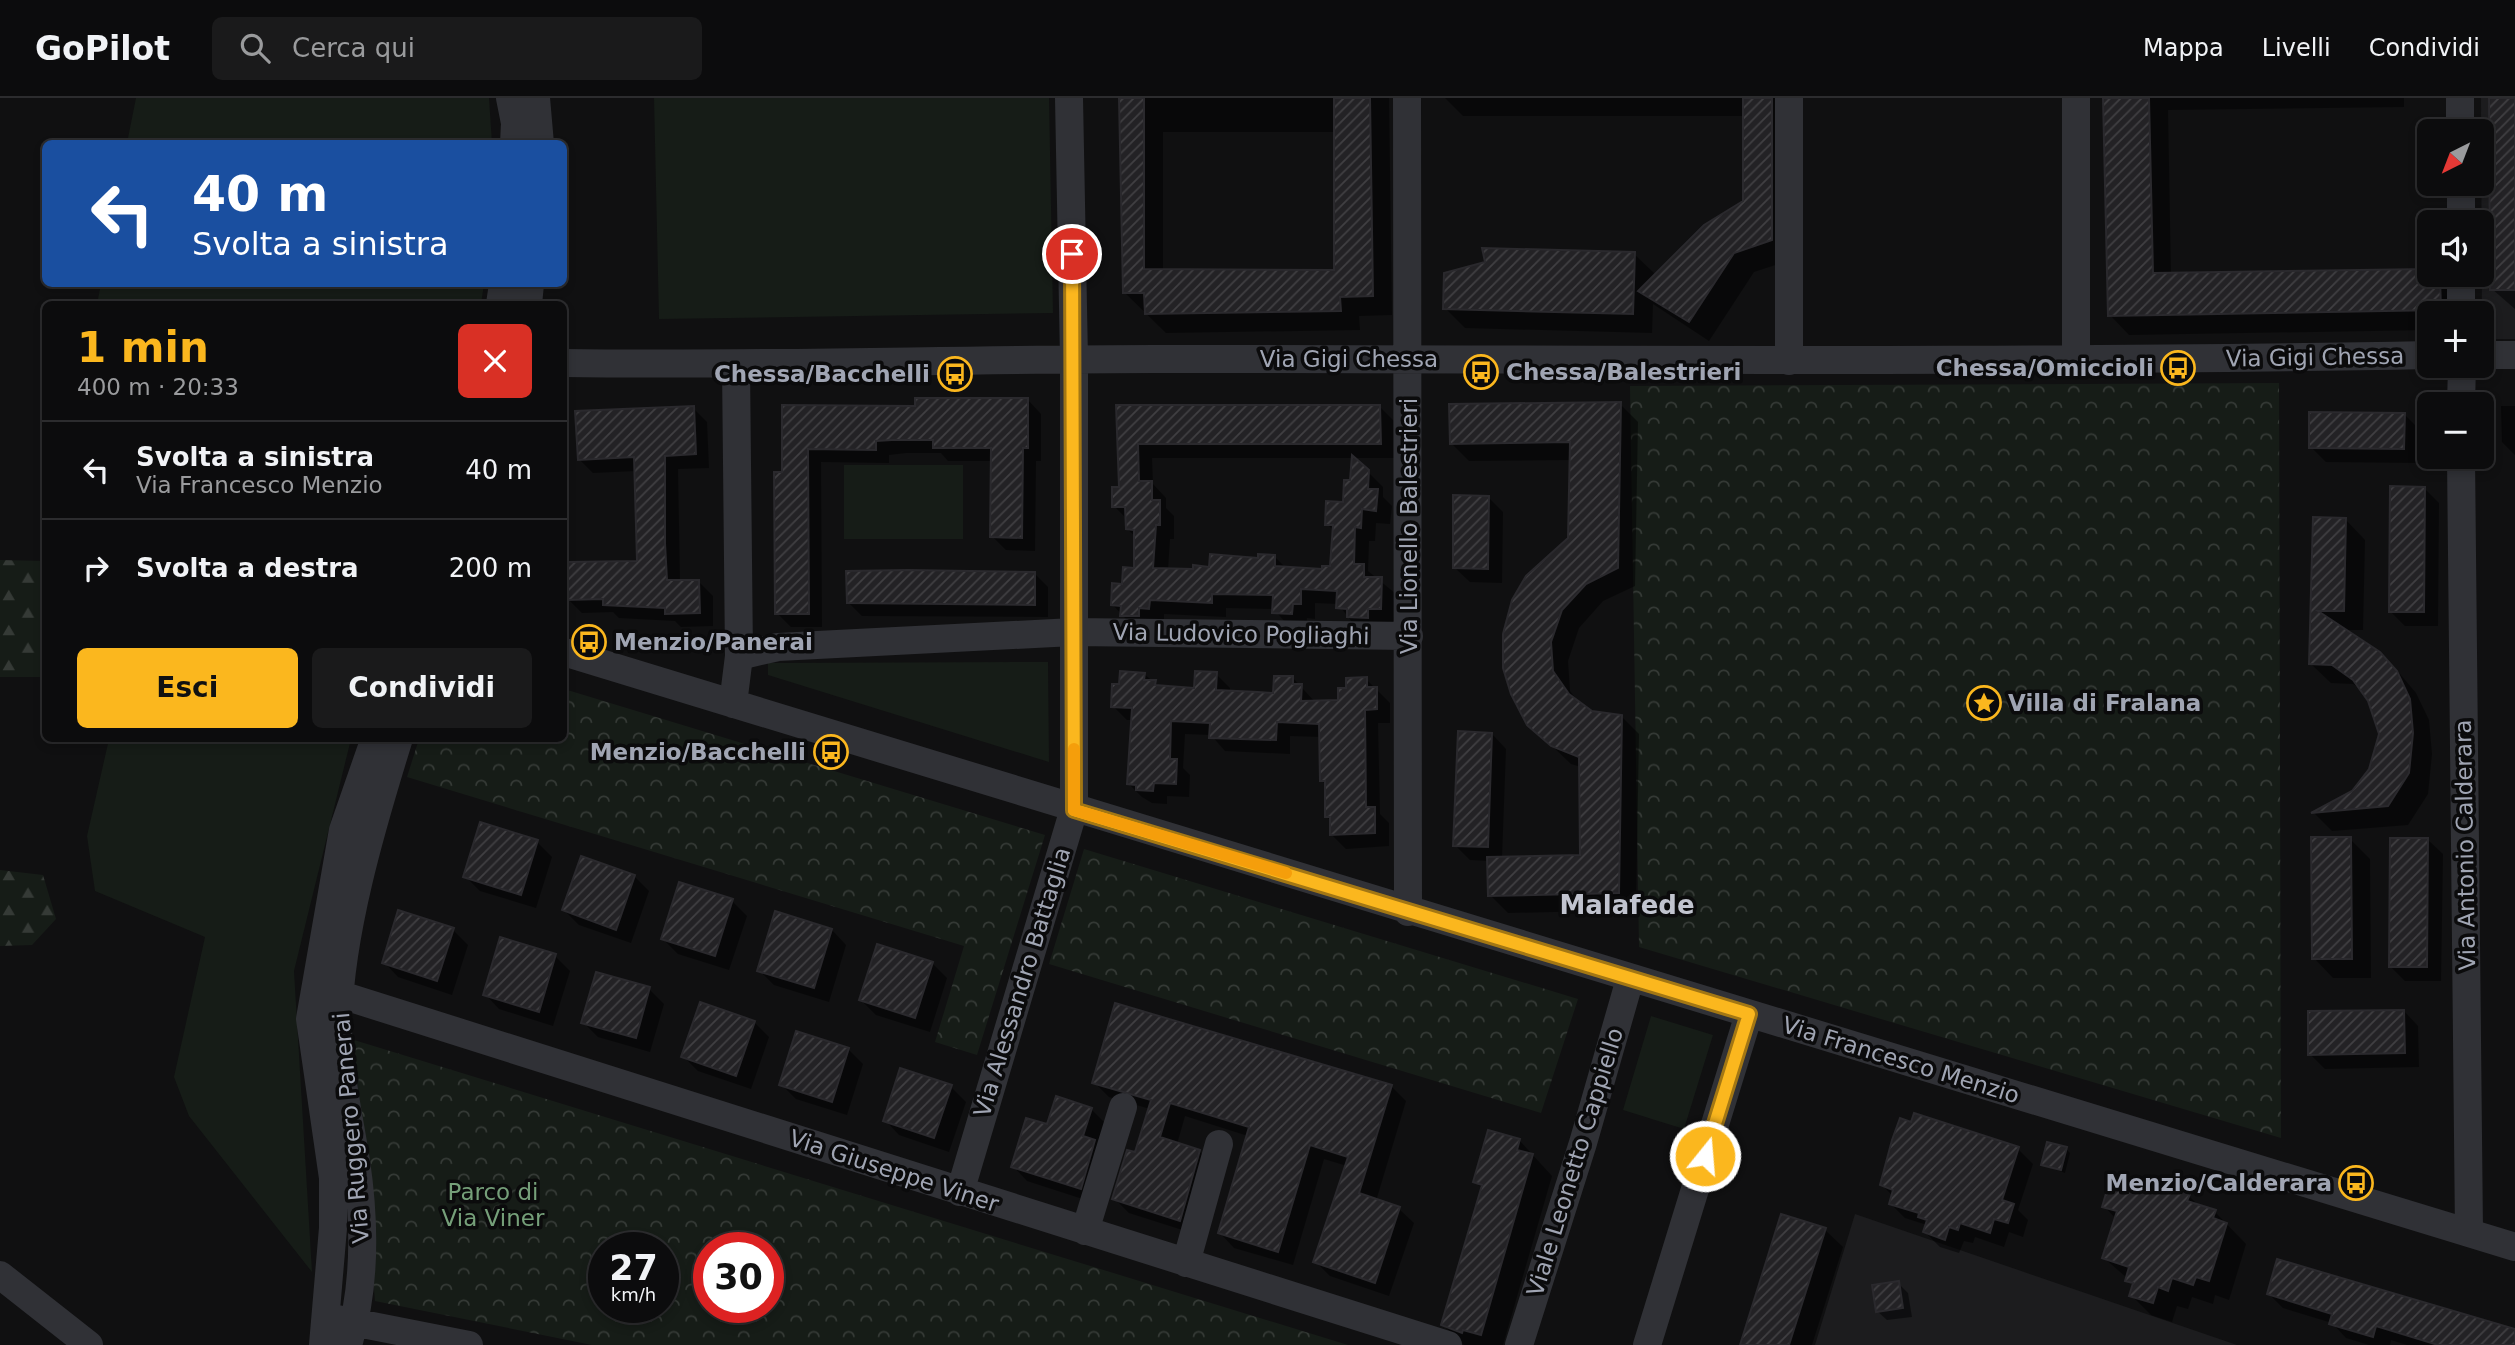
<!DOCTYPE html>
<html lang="it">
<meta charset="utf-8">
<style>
body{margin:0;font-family:"DejaVu Sans",sans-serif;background:#1a1a1b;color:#f1f3f6;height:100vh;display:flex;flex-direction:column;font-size:26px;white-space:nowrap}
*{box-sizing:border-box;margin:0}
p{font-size:23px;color:#9a9b9d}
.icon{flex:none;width:38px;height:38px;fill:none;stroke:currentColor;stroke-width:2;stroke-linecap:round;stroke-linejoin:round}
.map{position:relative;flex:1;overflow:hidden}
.sheet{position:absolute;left:42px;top:203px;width:525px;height:441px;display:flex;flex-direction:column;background:#0c0c0d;border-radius:10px;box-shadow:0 4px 10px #0003,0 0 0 2px #2c2c2e}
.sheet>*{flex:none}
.top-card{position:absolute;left:42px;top:42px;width:525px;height:147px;border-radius:10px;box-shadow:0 4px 10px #0003,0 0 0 2px #2c2c2e;background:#1a4fa0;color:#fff;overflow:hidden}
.needle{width:46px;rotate:222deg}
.fabs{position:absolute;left:2417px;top:21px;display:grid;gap:14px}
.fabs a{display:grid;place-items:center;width:77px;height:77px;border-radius:10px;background:#0c0c0d;box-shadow:0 4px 10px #0003,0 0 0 2px #2c2c2e;font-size:35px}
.speed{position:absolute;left:588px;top:1134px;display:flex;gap:14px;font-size:35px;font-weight:700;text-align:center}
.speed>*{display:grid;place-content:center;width:91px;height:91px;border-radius:50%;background:#0c0c0d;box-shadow:0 4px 10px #0003,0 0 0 2px #2c2c2e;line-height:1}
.speed small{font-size:18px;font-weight:400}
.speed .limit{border:10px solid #d22;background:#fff;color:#111}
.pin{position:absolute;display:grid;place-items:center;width:60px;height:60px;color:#fff;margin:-30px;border:4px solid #fff;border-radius:50%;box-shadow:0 2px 7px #0007}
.me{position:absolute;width:77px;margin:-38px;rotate:17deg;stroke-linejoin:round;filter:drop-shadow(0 0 5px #0008)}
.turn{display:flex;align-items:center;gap:24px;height:147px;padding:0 35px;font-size:32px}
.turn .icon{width:91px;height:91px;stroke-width:2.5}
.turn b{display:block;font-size:49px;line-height:60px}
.round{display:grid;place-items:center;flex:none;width:74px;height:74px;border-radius:10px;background:#1a1a1b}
.headline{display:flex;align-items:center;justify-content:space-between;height:119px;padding:0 35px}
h1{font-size:42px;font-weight:700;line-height:52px;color:#fbb71e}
.primary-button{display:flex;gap:14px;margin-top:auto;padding:14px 35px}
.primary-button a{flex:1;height:80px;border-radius:10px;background:#fbb71e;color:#111;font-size:28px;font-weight:700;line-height:80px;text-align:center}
.primary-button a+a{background:#1a1a1b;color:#f1f3f6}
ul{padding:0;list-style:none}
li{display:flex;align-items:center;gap:21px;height:98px;padding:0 35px;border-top:2px solid #2c2c2e}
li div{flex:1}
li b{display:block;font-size:26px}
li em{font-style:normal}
header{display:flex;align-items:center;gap:42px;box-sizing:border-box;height:98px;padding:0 35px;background:#0c0c0d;border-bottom:2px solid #2c2c2e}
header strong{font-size:33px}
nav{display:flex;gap:38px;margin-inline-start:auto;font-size:24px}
.search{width:490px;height:63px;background:#1a1a1b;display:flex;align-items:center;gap:18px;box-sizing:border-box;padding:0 24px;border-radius:10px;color:#9a9b9d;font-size:26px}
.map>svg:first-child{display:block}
.built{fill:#1c1c1e}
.green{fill:#161c17}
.forest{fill:url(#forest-firs)}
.park{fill:url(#park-crowns);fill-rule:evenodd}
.shadow{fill:#0007;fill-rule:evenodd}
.building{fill:url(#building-hatch);stroke:#2a292d;stroke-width:2}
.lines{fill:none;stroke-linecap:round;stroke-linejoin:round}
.minor{stroke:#303136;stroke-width:28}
.route-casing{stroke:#a37714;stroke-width:18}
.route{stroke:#fbb71e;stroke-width:12}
.slow{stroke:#f59e0b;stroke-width:12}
.labels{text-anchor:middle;stroke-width:7;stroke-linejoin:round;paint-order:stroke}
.street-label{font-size:23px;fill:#a0a5b3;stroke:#0b0b0c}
.poi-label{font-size:23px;font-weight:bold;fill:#a0a5b3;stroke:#0b0b0c;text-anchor:end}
.park-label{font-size:23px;fill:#759f79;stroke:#0b0b0c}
.quarter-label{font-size:26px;font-weight:bold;fill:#c1c4cf;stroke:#0b0b0c}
</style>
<header>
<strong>GoPilot</strong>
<div class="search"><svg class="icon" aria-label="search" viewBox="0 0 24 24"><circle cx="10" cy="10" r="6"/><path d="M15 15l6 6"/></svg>Cerca qui</div>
<nav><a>Mappa</a><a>Livelli</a><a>Condividi</a></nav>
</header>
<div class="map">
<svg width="2515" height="1247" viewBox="0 0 2515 1247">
<defs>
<pattern id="forest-firs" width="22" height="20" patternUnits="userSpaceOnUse" patternTransform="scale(1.75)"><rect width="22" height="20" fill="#161c17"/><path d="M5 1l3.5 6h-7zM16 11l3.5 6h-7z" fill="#353a36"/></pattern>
<pattern id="park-crowns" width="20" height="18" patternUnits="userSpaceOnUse" patternTransform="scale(1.75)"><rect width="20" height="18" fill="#161c17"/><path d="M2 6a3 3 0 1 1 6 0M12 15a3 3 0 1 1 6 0" fill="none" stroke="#353a36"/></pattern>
<pattern id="building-hatch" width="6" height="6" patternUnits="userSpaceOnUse" patternTransform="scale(1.75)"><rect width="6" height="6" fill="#232225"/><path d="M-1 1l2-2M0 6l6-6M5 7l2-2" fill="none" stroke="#403f42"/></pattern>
</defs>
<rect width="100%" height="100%" fill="#101011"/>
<!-- built -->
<path class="built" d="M2481,0H2515V241H2482Z
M1855,1116L2237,1247H1815Z"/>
<!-- green -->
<path class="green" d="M136,0H489L492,45H127Z
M654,0H1049L1053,215L659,221Z
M101,186H484L481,206H97Z
M844,367H963V441H844Z
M1048,564L1049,664L768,577V565Z
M109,641H351L294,873L312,1174L189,1018L174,979L205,839L95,793L87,738Z
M1651,918L1713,937L1684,1031L1623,1012Z"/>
<!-- forest -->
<path class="forest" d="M0,462L45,463L46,576L41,579H0Z
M0,772L43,777L56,821L32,847L0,848Z"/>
<!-- park -->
<path class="park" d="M2279,285L2281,1040L1639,849L1630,288Z
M564,591L1045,737L977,957L935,944L964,848L407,679L419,641L564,640Z
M1084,751L1578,901L1541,1015L1049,866Z
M354,942L1348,1247H592L375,1203ZM604,1150H663V1209H604ZM709,1150H768V1209H709Z"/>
<!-- shadow -->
<path class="shadow" d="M1121,0H1389L1392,217L1359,218L1360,232L1166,235L1124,194ZM1163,34H1336V173H1163Z
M1445,0H1798L1791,162L1754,174L1709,243L1653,206L1652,235L1465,230L1445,210L1634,156L1654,175L1653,180L1745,104V18H1463Z
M2105,0H2404V9L2168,12L2171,177L2429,172V177H2444L2459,192V215H2429V232L2129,237L2110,217Z
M2491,0H2515V211L2492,191Z
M1028,302L1041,316V363H1036L1035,453L1006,452L992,438L993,363H948L941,355H906L889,357V365L821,364L822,529H791L777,515L784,308L916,310Z
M1620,306L1638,324L1635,488L1603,503L1579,530L1568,563L1570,593L1579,605L1592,614L1621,618L1639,636L1636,812L1508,815L1490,797L1489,763L1470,762L1455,747L1492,636L1506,651L1502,760L1582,758L1581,669L1571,666L1529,626L1570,441L1572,362L1469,363L1451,345Z
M2501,308H2515V357L2502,344Z
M1118,309H1380L1394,323L1395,360H1152L1153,386L1166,400V410L1174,418V441H1170L1168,472L1211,470L1275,459L1287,471L1323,473L1332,470L1335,434L1327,426L1344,406L1352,384L1368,374L1383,389V399L1392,408L1390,426L1376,425L1375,443H1369L1368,473L1396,496L1395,525L1352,524L1338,506L1315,505V521L1307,520L1306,530L1289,529L1274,511L1226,510V519L1164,516V525L1136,532L1113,507L1136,472V439L1127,431V421L1114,408L1121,391Z
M693,310L707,324L709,370L678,371L680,484H699L713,498V528L681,529L675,523L619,520L613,514L582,515L568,501L638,465L636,373L593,375L579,361Z
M2404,316L2419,331V365L2326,364L2311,349Z
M2424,390L2439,405L2438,528H2405L2390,513Z
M1488,399L1503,414L1502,485L1470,484L1455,470Z
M2315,421L2346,422L2365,442L2363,532H2343L2379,556L2400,576L2416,595L2429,622L2432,656L2428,696L2408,727L2332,733L2314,715L2353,694L2370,672L2380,636L2369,602L2362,592L2353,586L2331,585L2311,566Z
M1035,476L1048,489V519L862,518L849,505Z
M1144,576L1160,589L1196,592L1216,576L1230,590V595L1275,596L1293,580L1315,604H1340L1348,592L1366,581L1390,605V625H1378L1380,716L1389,725V748L1346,751L1332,737L1331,723L1326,718V687L1322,683L1321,639L1290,638V656L1225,653L1211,637L1185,636L1183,670L1190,677L1189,699L1167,698V706L1152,705L1142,699L1128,685L1133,622H1127L1113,608L1121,588Z
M2350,741L2370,761L2371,880H2333L2314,860Z
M2428,742L2443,756L2441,883H2405L2390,868Z
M537,744L552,759L536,810L480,793L465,778Z
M634,778L649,793L631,845L579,827L564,812Z
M732,803L747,818L729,872L678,856L663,841Z
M453,832L468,847L452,897L398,879L384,864Z
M832,832L846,847L829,904L774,887L759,872Z
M555,858L570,873L553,928L499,911L485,896Z
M932,865L947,880L930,934L876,917L861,902Z
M649,891L664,906L650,954L598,939L583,924Z
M2404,913L2418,928L2419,969L2325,971L2310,956Z
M754,924L769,939L751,991L698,973L683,958Z
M848,951L863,966L847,1017L796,1001L781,986Z
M1094,984L1391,988L1406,1003L1376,1103L1399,1111L1414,1125L1389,1198L1330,1178L1315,1163L1347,1068L1324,1061L1293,1167L1234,1150L1220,1135L1248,1038L1185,1018L1177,1046L1199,1053L1214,1068L1195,1136L1129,1115L1114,1100L1136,1057L1150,1011L1109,999Z
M951,989L966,1004L949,1054L899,1037L885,1022Z
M1091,1011L1106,1026L1095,1105L1027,1083L1013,1068L1048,1028Z
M1520,1043L1552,1078L1503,1247H1464L1443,1227L1483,1091L1475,1084Z
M2018,1051L2033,1066L2018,1112L2028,1122L2023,1139L2009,1134L2004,1149L1975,1139L1973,1145L1964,1143L1959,1155L1940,1149L1925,1134L1927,1127L1905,1120L1891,1106L1893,1098L1882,1087Z
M2066,1051L2070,1055L2065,1075L2043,1067Z
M2161,1096L2189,1098L2200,1109L2215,1114L2246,1146L2229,1202L2215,1197L2213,1206L2192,1199L2188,1211L2177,1208L2172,1224L2151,1217L2131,1197L2134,1189L2127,1180L2104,1160L2116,1121L2104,1108Z
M1825,1132L1843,1149L1812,1247H1743Z
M1898,1185L1908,1195L1912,1219L1887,1222L1877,1213Z
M2268,1195L2515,1232V1247H2407L2391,1242L2390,1247H2369L2346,1240L2332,1225L2283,1210Z"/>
<!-- building -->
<path class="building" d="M1119,0H1144V171L1334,172V0H1370L1373,198L1340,199L1341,213L1145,216L1144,195H1123Z
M1743,0H1772V142L1734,155L1689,224L1638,193L1704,127L1743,103Z
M2103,0H2149L2153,175L2429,171V177H2440L2441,212L2108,218Z
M2489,0H2515V192H2490Z
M1482,150L1635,154L1633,216L1443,211L1444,175L1485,164Z
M915,300H1028V350H1023L1022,440L990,439L991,350H933V342H892L876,343V352L808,351L809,516H775L774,374H782V307L915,308Z
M1621,304L1618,470L1586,486L1562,512L1551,544L1553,573L1569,596L1592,613L1622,617L1619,795L1488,798L1487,759L1580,757L1579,659L1551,648L1527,627L1511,596L1503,570V536L1512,502L1526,478L1568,440L1570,344L1450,346L1449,306Z
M1116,307H1380L1381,346H1138L1139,383H1152V402H1160V427H1156L1153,470L1193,471V467L1209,469L1210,456L1258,460V456L1275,457V468L1322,471V468H1330L1333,427H1325L1326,403L1343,404L1344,382H1350L1352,357L1369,372L1368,391H1378L1376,413L1362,411L1361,430L1355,429L1354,466H1364V479H1382L1381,511H1368V520L1347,519V511L1336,510L1337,493L1301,491V506H1293L1292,516L1272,515L1273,497L1212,496V505L1150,502L1149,511L1139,510V518H1120L1121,508L1111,507L1112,485L1122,486L1123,469L1134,470V432L1126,431L1125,409H1112V389H1119Z
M694,308L696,356L665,358V445L667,482H699L700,515L665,516V510L603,507V501L566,502V464L637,463L634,359L578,362L575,313Z
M2309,314L2405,315L2404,351L2309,350Z
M2390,388L2425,389L2424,514H2389Z
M1453,397L1489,398L1488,471L1453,470Z
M2313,419L2346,420L2344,513H2318L2380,554L2397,573L2410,601L2413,635L2409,675L2388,708L2311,715L2352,693L2369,671L2379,636L2368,603L2353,582L2332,567L2309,566Z
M908,472L1035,474V507L847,505L846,473Z
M1120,573L1145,575L1144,582H1156L1155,587L1194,590L1195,573L1217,574L1216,592L1258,594L1273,595L1274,578H1293V586H1302L1301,603L1338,602V590H1346V580L1367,579V589H1377V611L1365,612L1366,709H1375V735L1330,737V719H1325V683H1320L1319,626L1277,624L1276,642L1209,640L1210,625L1171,623L1170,661H1177L1176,686L1154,685L1153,693L1136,692V687L1127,686L1132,610L1111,609L1112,586H1119Z
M1458,633L1492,635L1488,749L1453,748Z
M480,724L538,742L521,797L463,779Z
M2311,739H2351L2352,861H2312Z
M2390,740H2428L2427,869H2389Z
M581,758L635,777L616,832L562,812Z
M679,784L733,801L715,858L661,841Z
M398,812L454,830L437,883L382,865Z
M775,813L832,831L814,890L757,873Z
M500,839L556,856L539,914L483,897Z
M877,846L933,864L915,920L859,902Z
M596,874L650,889L636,940L581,925Z
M700,904L755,923L736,978L681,959Z
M1115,905L1392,987L1359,1095L1400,1109L1375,1185L1313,1164L1348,1059L1310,1047L1278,1154L1218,1135L1249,1029L1170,1005L1160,1039L1200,1052L1180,1123L1112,1101L1127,1052L1135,1054L1151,1002L1092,985Z
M2404,912L2405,955L2308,957V913Z
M796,933L849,950L832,1004L779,987Z
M900,970L952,987L934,1040L883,1023Z
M1056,998L1092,1010L1083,1038L1095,1042L1081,1091L1011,1069L1026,1020L1047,1026Z
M1914,1015L2019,1049L2002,1102L2014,1106L2008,1125L1994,1121L1990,1135L1960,1125L1958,1132L1949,1129L1945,1142L1923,1134L1927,1122L1918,1119L1919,1115L1889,1106L1893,1092L1880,1087L1892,1042L1900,1020L1911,1024Z
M1488,1032L1520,1041L1517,1052L1533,1056L1481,1237L1463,1232L1462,1235L1441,1227L1482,1087L1473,1084Z
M2047,1044L2067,1049L2061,1072L2041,1067Z
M2110,1082L2124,1087L2125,1082L2160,1093L2162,1087L2190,1096L2187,1103L2216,1112L2213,1120L2227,1125L2209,1183L2196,1179L2193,1187L2172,1180L2168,1193L2158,1189L2153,1205L2129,1198L2133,1185L2125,1183L2129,1169L2102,1160L2117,1113L2102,1109Z
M1781,1116L1826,1130L1789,1247H1740Z
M2277,1161L2515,1231V1247H2438L2376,1228L2373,1239L2329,1226L2332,1216L2267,1196Z
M1899,1183L1903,1210L1876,1214L1872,1187Z"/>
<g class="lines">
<!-- minor -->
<path class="minor" d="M510,0L515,25L514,46
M536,0L540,46
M1407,0L1408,814
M1789,0V263
M2460,0V33
M2461,86V124
M2461,177V215
M500,206L503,186
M528,206L530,186
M2482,257H2515
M2076,261V0
M564,265C760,268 957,261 1154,261C1579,261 2004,265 2429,257
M2461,306L2462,268
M2461,359L2469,1135
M564,554L2515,1149
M739,558L778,549L1073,534L1409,538
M733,606L739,558L736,268
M316,889L1448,1247
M960,1094L1074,711V261L1069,0
M1085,1133L1123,1009
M1186,1165L1219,1046
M0,1177L89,1247
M337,1221L469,1247
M323,1247L333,1130V1080L310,921L343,732L375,640
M348,1247C366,1188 365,1124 356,1063C349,1019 339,975 338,931C338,840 372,727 399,640
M1519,1247L1583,1045L1630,881
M1647,1247L1749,916"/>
</g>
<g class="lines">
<!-- route casing -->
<g class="route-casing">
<path id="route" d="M1072,156L1074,712L1749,916L1705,1058"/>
</g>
<!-- route -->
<use href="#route" class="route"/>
<!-- slow -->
<path class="slow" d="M1074,651V712L1286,775"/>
</g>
<!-- icons -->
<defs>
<g id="bus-ring" transform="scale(1.75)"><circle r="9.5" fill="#0b0b0c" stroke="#fbb71e" stroke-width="1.5"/><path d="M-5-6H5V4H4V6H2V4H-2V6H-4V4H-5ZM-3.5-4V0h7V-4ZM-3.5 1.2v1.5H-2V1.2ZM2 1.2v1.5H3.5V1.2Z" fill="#fbb71e"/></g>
<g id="sight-ring" transform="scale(1.75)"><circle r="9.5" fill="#0b0b0c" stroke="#fbb71e" stroke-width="1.5"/><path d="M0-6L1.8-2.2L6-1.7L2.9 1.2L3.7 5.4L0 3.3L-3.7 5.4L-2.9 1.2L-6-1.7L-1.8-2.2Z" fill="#fbb71e"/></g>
</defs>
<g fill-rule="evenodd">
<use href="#bus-ring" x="2178" y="270"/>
<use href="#bus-ring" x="1481" y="274"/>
<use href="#bus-ring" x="955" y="276"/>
<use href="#bus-ring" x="589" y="544"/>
<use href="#sight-ring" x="1984" y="605"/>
<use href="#bus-ring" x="831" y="654"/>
<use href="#bus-ring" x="2356" y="1085"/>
</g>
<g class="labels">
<!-- street labels -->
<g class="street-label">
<text transform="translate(2315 259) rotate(-1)" y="8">Via Gigi Chessa</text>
<text x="1349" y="269">Via Gigi Chessa</text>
<text transform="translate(1409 428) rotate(-90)" y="8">Via Lionello Balestrieri</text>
<text transform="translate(1241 536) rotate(1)" y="8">Via Ludovico Pogliaghi</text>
<text transform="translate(2465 747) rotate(-91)" y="8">Via Antonio Calderara</text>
<text transform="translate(1022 884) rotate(-73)" y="8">Via Alessandro Battaglia</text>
<text transform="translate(1901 962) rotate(17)" y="8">Via Francesco Menzio</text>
<text transform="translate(351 1030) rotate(-95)" y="8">Via Ruggero Panerai</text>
<text transform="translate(1575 1064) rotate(-73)" y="8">Viale Leonetto Cappiello</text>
<text transform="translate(894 1073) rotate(18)" y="8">Via Giuseppe Viner</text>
</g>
<!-- poi labels -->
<g class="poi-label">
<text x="2154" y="278">Chessa/Omiccioli</text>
<text x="1506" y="282" text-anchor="start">Chessa/Balestrieri</text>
<text x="930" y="284">Chessa/Bacchelli</text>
<text x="614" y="552" text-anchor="start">Menzio/Panerai</text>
<text x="2008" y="613" text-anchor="start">Villa di Fralana</text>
<text x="806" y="662">Menzio/Bacchelli</text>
<text x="2332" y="1093">Menzio/Calderara</text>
</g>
<!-- park labels -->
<g class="park-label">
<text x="493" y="1102">Parco di<tspan x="493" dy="26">Via Viner</tspan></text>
</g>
<!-- quarter labels -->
<g class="quarter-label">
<text x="1627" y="816">Malafede</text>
</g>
</g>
</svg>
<div class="fabs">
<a><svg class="needle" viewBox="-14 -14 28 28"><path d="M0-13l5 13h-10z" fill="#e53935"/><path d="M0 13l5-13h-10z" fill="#9a9b9d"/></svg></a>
<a><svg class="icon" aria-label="sound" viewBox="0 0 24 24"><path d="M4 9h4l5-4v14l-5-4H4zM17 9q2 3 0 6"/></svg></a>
<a>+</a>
<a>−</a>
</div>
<div class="speed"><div>27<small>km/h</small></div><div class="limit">30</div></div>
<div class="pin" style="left:1072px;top:156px;background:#d93025"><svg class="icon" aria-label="arrive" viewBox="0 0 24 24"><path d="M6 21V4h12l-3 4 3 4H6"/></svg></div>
<svg class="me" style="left:1705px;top:1058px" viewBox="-20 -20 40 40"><circle r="17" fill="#fbb71e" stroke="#fff" stroke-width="3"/><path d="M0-11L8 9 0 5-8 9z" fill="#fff"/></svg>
<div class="top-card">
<div class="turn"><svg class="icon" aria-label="left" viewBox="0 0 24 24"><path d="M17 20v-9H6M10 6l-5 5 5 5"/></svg><div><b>40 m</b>Svolta a sinistra</div></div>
</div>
<section class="sheet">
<div class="headline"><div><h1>1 min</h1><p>400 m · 20:33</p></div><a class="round" style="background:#d93025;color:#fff"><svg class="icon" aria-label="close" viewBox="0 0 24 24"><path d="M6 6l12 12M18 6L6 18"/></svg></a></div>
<ul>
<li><svg class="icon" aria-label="left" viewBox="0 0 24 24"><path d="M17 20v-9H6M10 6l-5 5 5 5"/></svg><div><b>Svolta a sinistra</b><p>Via Francesco Menzio</p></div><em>40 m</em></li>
<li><svg class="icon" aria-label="right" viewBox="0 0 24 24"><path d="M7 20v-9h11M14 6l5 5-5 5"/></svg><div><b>Svolta a destra</b></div><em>200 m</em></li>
</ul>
<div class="primary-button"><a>Esci</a><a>Condividi</a></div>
</section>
</div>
